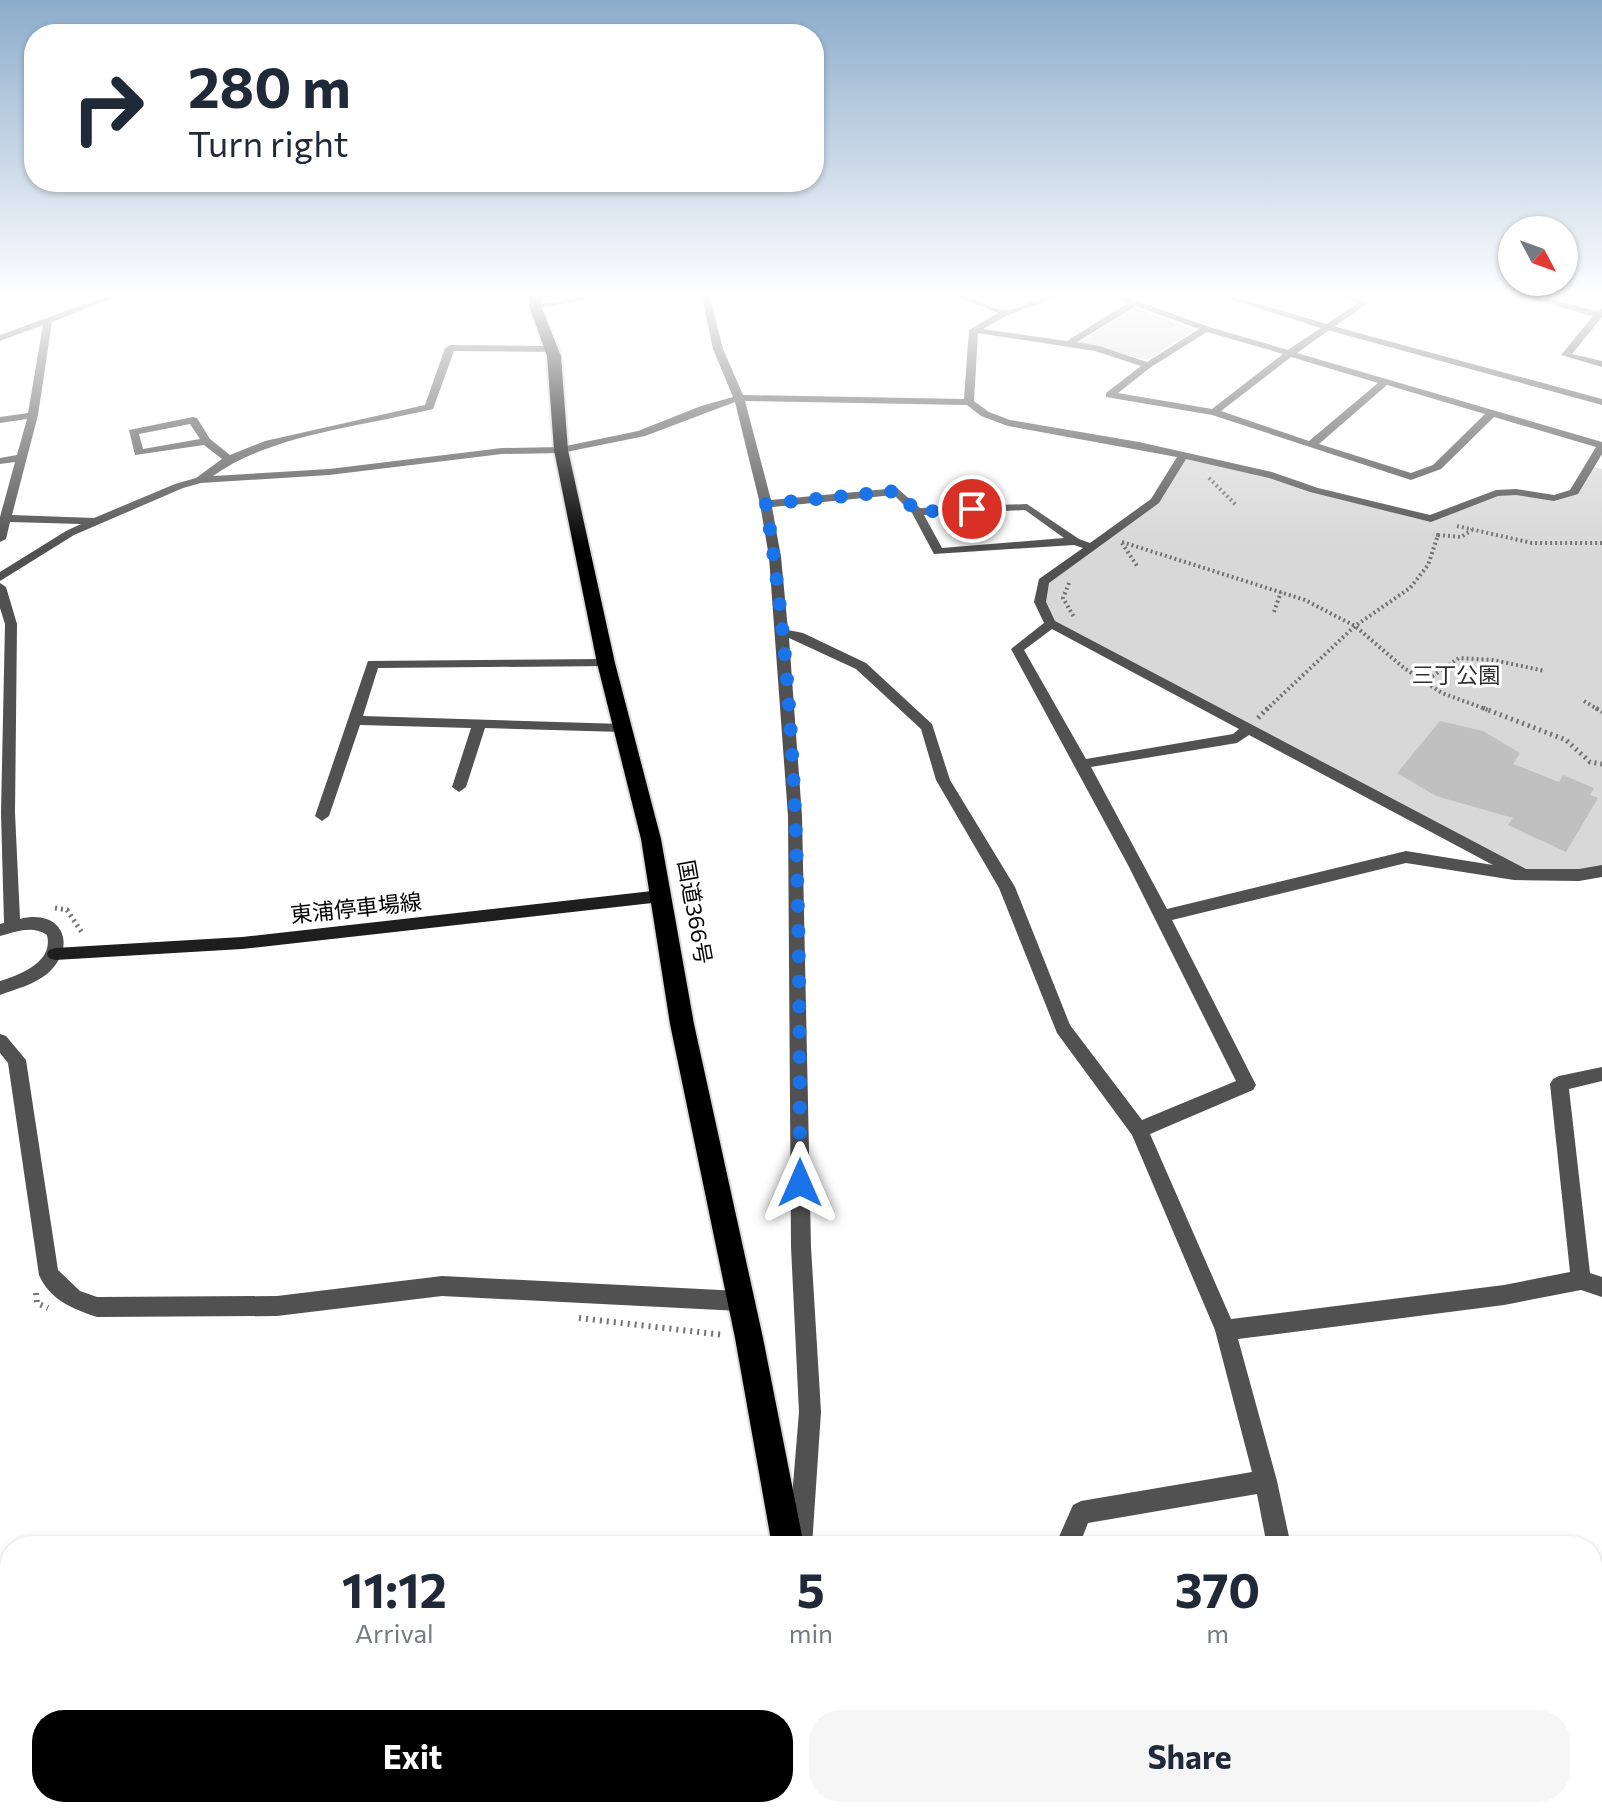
<!DOCTYPE html>
<meta charset="utf-8">
<style>
body{margin:0;font-family:Commissioner,"Noto Sans JP",sans-serif;background:#f6f6f7;color:#1f2937;height:100vh;display:flex;flex-direction:column;font-size:30px;white-space:nowrap}
*{box-sizing:border-box;margin:0}
p{font-size:26px;color:#747a83}
.icon{flex:none;width:44px;height:44px;fill:none;stroke:currentColor;stroke-width:2;stroke-linecap:round;stroke-linejoin:round}
.map{position:relative;flex:1;overflow:hidden}
.details{position:absolute;left:0px;top:1536px;width:1602px;height:282px;display:flex;flex-direction:column;background:#fff;border-radius:32px 32px 0 0;box-shadow:0 2px 6px #0004}
.details>*{flex:none}
.top-card{position:absolute;left:24px;top:24px;width:800px;height:168px;border-radius:32px;box-shadow:0 2px 6px #0004;background:#fff;color:#1f2937;overflow:hidden}
.needle{width:52px;rotate:131deg}
.tools{position:absolute;left:1498px;top:216px;display:grid;gap:16px}
.tools a{display:grid;place-items:center;width:80px;height:80px;border-radius:50%;background:#fff;box-shadow:0 2px 6px #0004;font-size:40px}
.pin{position:absolute;display:grid;place-items:center;width:68px;height:68px;color:#fff;margin:-34px;border:4px solid #fff;border-radius:50%;box-shadow:0 2px 8px #0007}
.me{position:absolute;width:88px;margin:-44px;rotate:0deg;stroke-linejoin:round;filter:drop-shadow(0 0 6px #0008)}
.turn{display:flex;align-items:center;gap:28px;height:168px;padding:0 32px;font-size:36px}
.turn .icon{width:104px;height:104px;stroke-width:2.5}
.turn b{display:block;font-size:56px;line-height:68px}
.eta{display:flex;justify-content:space-evenly;align-items:center;height:136px;text-align:center}
.eta b{font-size:48px;font-weight:700;line-height:56px}
.cta{display:flex;gap:16px;margin-top:auto;padding:16px 32px}
.cta a{flex:1;height:92px;border-radius:32px;background:#000;color:#fff;font-size:32px;font-weight:700;line-height:92px;text-align:center}
.cta a+a{background:#f6f6f7;color:#1f2937}
.map>svg:first-child{display:block}
.green{fill:#d8d8d8}
.building{fill:#c0c0c0}
.lines{fill:none;stroke-linecap:round;stroke-linejoin:round}
.trunk-casing{stroke:#dbdbdb;stroke-width:4}
.path-far2{stroke:#737373;stroke-width:4;stroke-dasharray:2 3;stroke-linecap:butt}
.path-far1{stroke:#737373;stroke-width:5;stroke-dasharray:2 4;stroke-linecap:butt}
.path{stroke:#737373;stroke-width:6;stroke-dasharray:2 5;stroke-linecap:butt}
.minor{fill:#515151;fill-rule:evenodd}
.tertiary{fill:#515151;fill-rule:evenodd}
.secondary{fill:#1e1e1e;fill-rule:evenodd}
.trunk{fill:#000;fill-rule:evenodd}
.route{stroke:#1a73e8;stroke-width:14;stroke-dasharray:0 25.2}
.labels{text-anchor:middle;stroke-width:6;stroke-linejoin:round;paint-order:stroke}
.park-label{font-size:22px;fill:#2f2f2f;stroke:#fff}
.street-label{font-size:22px;fill:#000;stroke:#fff}
</style>
<div class="map">
<svg width="1602" height="1817" viewBox="0 0 1602 1817">
<rect width="100%" height="100%" fill="#fff"/>
<!-- green -->
<path class="green" d="M1132,308L1138,309L1194,330L1148,360L1080,343Z
M1183,455L1272,475L1314,490L1431,519L1496,493L1554,498L1574,492L1590,466L1602,469V871L1523,874L1051,624L1040,602L1043,582L1155,501Z
M1343,1808H1450L1457,1817H1345Z"/>
<!-- building -->
<path class="building" d="M1440,721L1483,731L1520,753L1513,764L1559,782L1563,775L1594,788L1590,795L1598,798L1566,852L1508,825L1513,818L1436,796L1397,773Z"/>
<g class="lines">
<!-- trunk casing -->
<g class="trunk-casing">
<path id="trunk" d="M529,293H541V306L561,356L568,450L615,663L661,839L694,1024L763,1338L804,1546H772L735,1338L670,1024L641,839L597,663L554,450L547,356L529,306Z
M791,1808H827V1817H791Z"/>
</g>
<!-- path-far2 -->
<path class="path-far2" d="M1209,478L1236,505
M1457,526L1532,543H1602
M1438,535L1461,537L1472,530
M1122,542L1305,600L1355,626L1404,668L1442,693L1488,710
M1122,543L1137,566
M1069,583L1063,598L1074,617
M1274,612L1281,592
M1424,682L1459,658L1493,660L1545,671
M1584,701L1599,710
M1266,710L1355,626L1410,588L1428,565L1438,535L1433,534"/>
<!-- path-far1 -->
<path class="path-far1" d="M1483,708L1566,740L1590,762L1602,764
M1596,708L1602,712
M1258,718L1268,708
M55,908L67,910L83,934"/>
<!-- path -->
<path class="path" d="M36,1293L37,1303L48,1308
M579,1318L724,1335"/>
<!-- minor -->
<path class="minor" d="M115,293H126L52,322L38,415L12,515L94,518L175,484L196,478L222,459L204,445L135,455L129,430L193,417L197,418L210,439L230,455L265,441L425,405L445,348L450,345L552,346L557,349L552,352L454,351L433,409C364,426 269,435 213,476L329,469L502,448L561,447L638,431L701,406L733,397L713,349L701,293H709L723,349L743,395L964,399L969,330L998,313L949,293C970,293 987,309 1005,310C1023,311 1046,291 1068,293L1006,316L983,329L1067,341L1128,303L1104,293H1115L1209,327L1288,350L1358,303L1328,293H1340L1369,302L1297,353L1602,442V454L1578,494L1554,501L1516,495L1498,496L1431,522L1310,492L1269,478L1186,459L1159,503L1049,583L1046,602L1055,621L1526,869H1579L1602,865V877L1579,881L1514,880L1406,863L1172,920L1256,1085L1253,1090L1150,1134L1231,1319L1504,1285L1570,1272L1550,1084L1553,1079L1559,1076L1602,1067V1081L1569,1089L1590,1273L1602,1277V1297L1581,1290L1504,1305L1238,1339L1277,1481L1291,1546H1267L1257,1494L1088,1523L1079,1546H1055L1073,1505L1081,1501L1252,1472L1215,1330L1132,1135L1057,1033L999,888L936,780L921,729L856,669L789,638L802,816L811,1247L821,1412L812,1546H788L799,1412L791,1247L788,816L769,557L760,504L735,402L645,436L561,453L502,454L329,475L201,483L183,488L74,535L0,581V572L66,531L81,524L10,522L6,539L0,542V517L15,462L0,464V458L17,455L27,419L0,423V417L28,413L43,325L0,341V335ZM1136,306L1199,329L1147,362L1099,346L1077,342ZM1207,332L1283,354L1212,409L1118,393L1151,367ZM978,333L1095,351L1141,366L1106,393V397L1212,415L1411,480L1441,469L1494,417L1596,447L1570,490L1554,495L1516,489L1496,490L1430,515L1318,488L1272,472L1139,442L1010,420L989,412L974,401ZM1291,357L1378,383L1309,441L1221,411ZM1387,385L1485,414L1433,465L1411,473L1319,444ZM745,401L967,405L981,416L1008,426L1177,457L1151,499L1090,543L1079,539L1027,504L920,508L897,488L771,500ZM190,424L200,439L143,449L139,434ZM894,495L912,513L934,554L1074,545L1083,548L1039,579L1034,602L1044,623L1011,649L1128,865L1236,1081L1142,1120L1070,1025L1015,887L950,780L932,724L866,663L803,633L788,630L781,557L772,507ZM1025,510L1064,538L942,548L924,515ZM1052,629L1239,729L1233,734L1086,759L1024,650ZM1249,735L1493,865L1406,851L1167,909L1091,767L1237,743Z
M1510,293H1523L1597,311L1602,308V317L1572,354L1602,361V367L1561,355L1593,316Z
M0,583L6,587L17,624L15,813L20,919C62,908 79,946 47,974C33,985 16,989 0,995V981C20,975 54,962 47,935C32,925 16,932 0,936V924L4,923L1,813L5,624L0,608Z
M606,659L611,660V666L378,668L363,716L622,724L629,728L622,732L485,728L466,787L459,792L452,787L471,728L360,725L329,816L322,821L315,816L368,661Z
M0,1034L6,1036L26,1060L58,1270L80,1291L97,1297L277,1296L442,1276L740,1291L747,1294L750,1301L747,1308L740,1311L442,1296L277,1316L97,1317C73,1309 50,1300 39,1275L8,1063L0,1053Z
M1592,1658L1602,1664V1699L1592,1693Z
M1319,1808H1345L1347,1817H1321Z"/>
<!-- tertiary -->
<path class="tertiary" d="M603,293H620L535,309L531,306Z
M1210,293H1222L1333,326L1602,399V405L1327,330Z
M1602,1607V1631L1592,1635V1611Z"/>
<!-- secondary -->
<path class="secondary" d="M661,890L669,896L661,902L242,949L55,960L49,958L47,954L49,950L55,948L242,937Z"/>
<!-- trunk -->
<use href="#trunk" class="trunk"/>
</g>
<!-- sky -->
<linearGradient id="sky" x2="0" y2="1"><stop stop-color="#8baccb"/><stop offset="0.54" stop-color="#fff"/><stop offset="1" stop-color="#fff" stop-opacity="0"/></linearGradient>
<rect width="1602" height="547" fill="url(#sky)"/>
<g class="lines">
<!-- route -->
<path class="route" d="M800,1183C799,957 802,727 766,504L897,491L917,512L972,509"/>
</g>
<g class="labels">
<!-- park labels -->
<g class="park-label">
<text x="1456" y="683">三丁公園</text>
</g>
<!-- street labels -->
<g class="street-label">
<text transform="translate(356 908) rotate(-6)" y="8">東浦停車場線</text>
<text transform="translate(695 912) rotate(80)" y="8">国道366号</text>
</g>
</g>
</svg>
<div class="tools">
<a><svg class="needle" viewBox="-14 -14 28 28"><path d="M0-13l5 13h-10z" fill="#e53935"/><path d="M0 13l5-13h-10z" fill="#747a83"/></svg></a>
</div>
<div class="pin" style="left:972px;top:509px;background:#d93025"><svg class="icon" aria-label="arrive" viewBox="0 0 24 24"><path d="M6 21V4h12l-3 4 3 4H6"/></svg></div>
<svg class="me" style="left:800px;top:1183px" viewBox="-20 -20 40 40"><path d="M0-17L14 15 0 8-14 15z" fill="#1a73e8" stroke="#fff" stroke-width="4"/></svg>
<div class="top-card">
<div class="turn"><svg class="icon" aria-label="right" viewBox="0 0 24 24"><path d="M7 20v-9h11M14 6l5 5-5 5"/></svg><div><b>280 m</b>Turn right</div></div>
</div>
<section class="details">
<div class="eta">
<div><b>11:12</b><p>Arrival</p></div>
<div><b>5</b><p>min</p></div>
<div><b>370</b><p>m</p></div>
</div>
<div class="cta"><a>Exit</a><a>Share</a></div>
</section>
</div>
